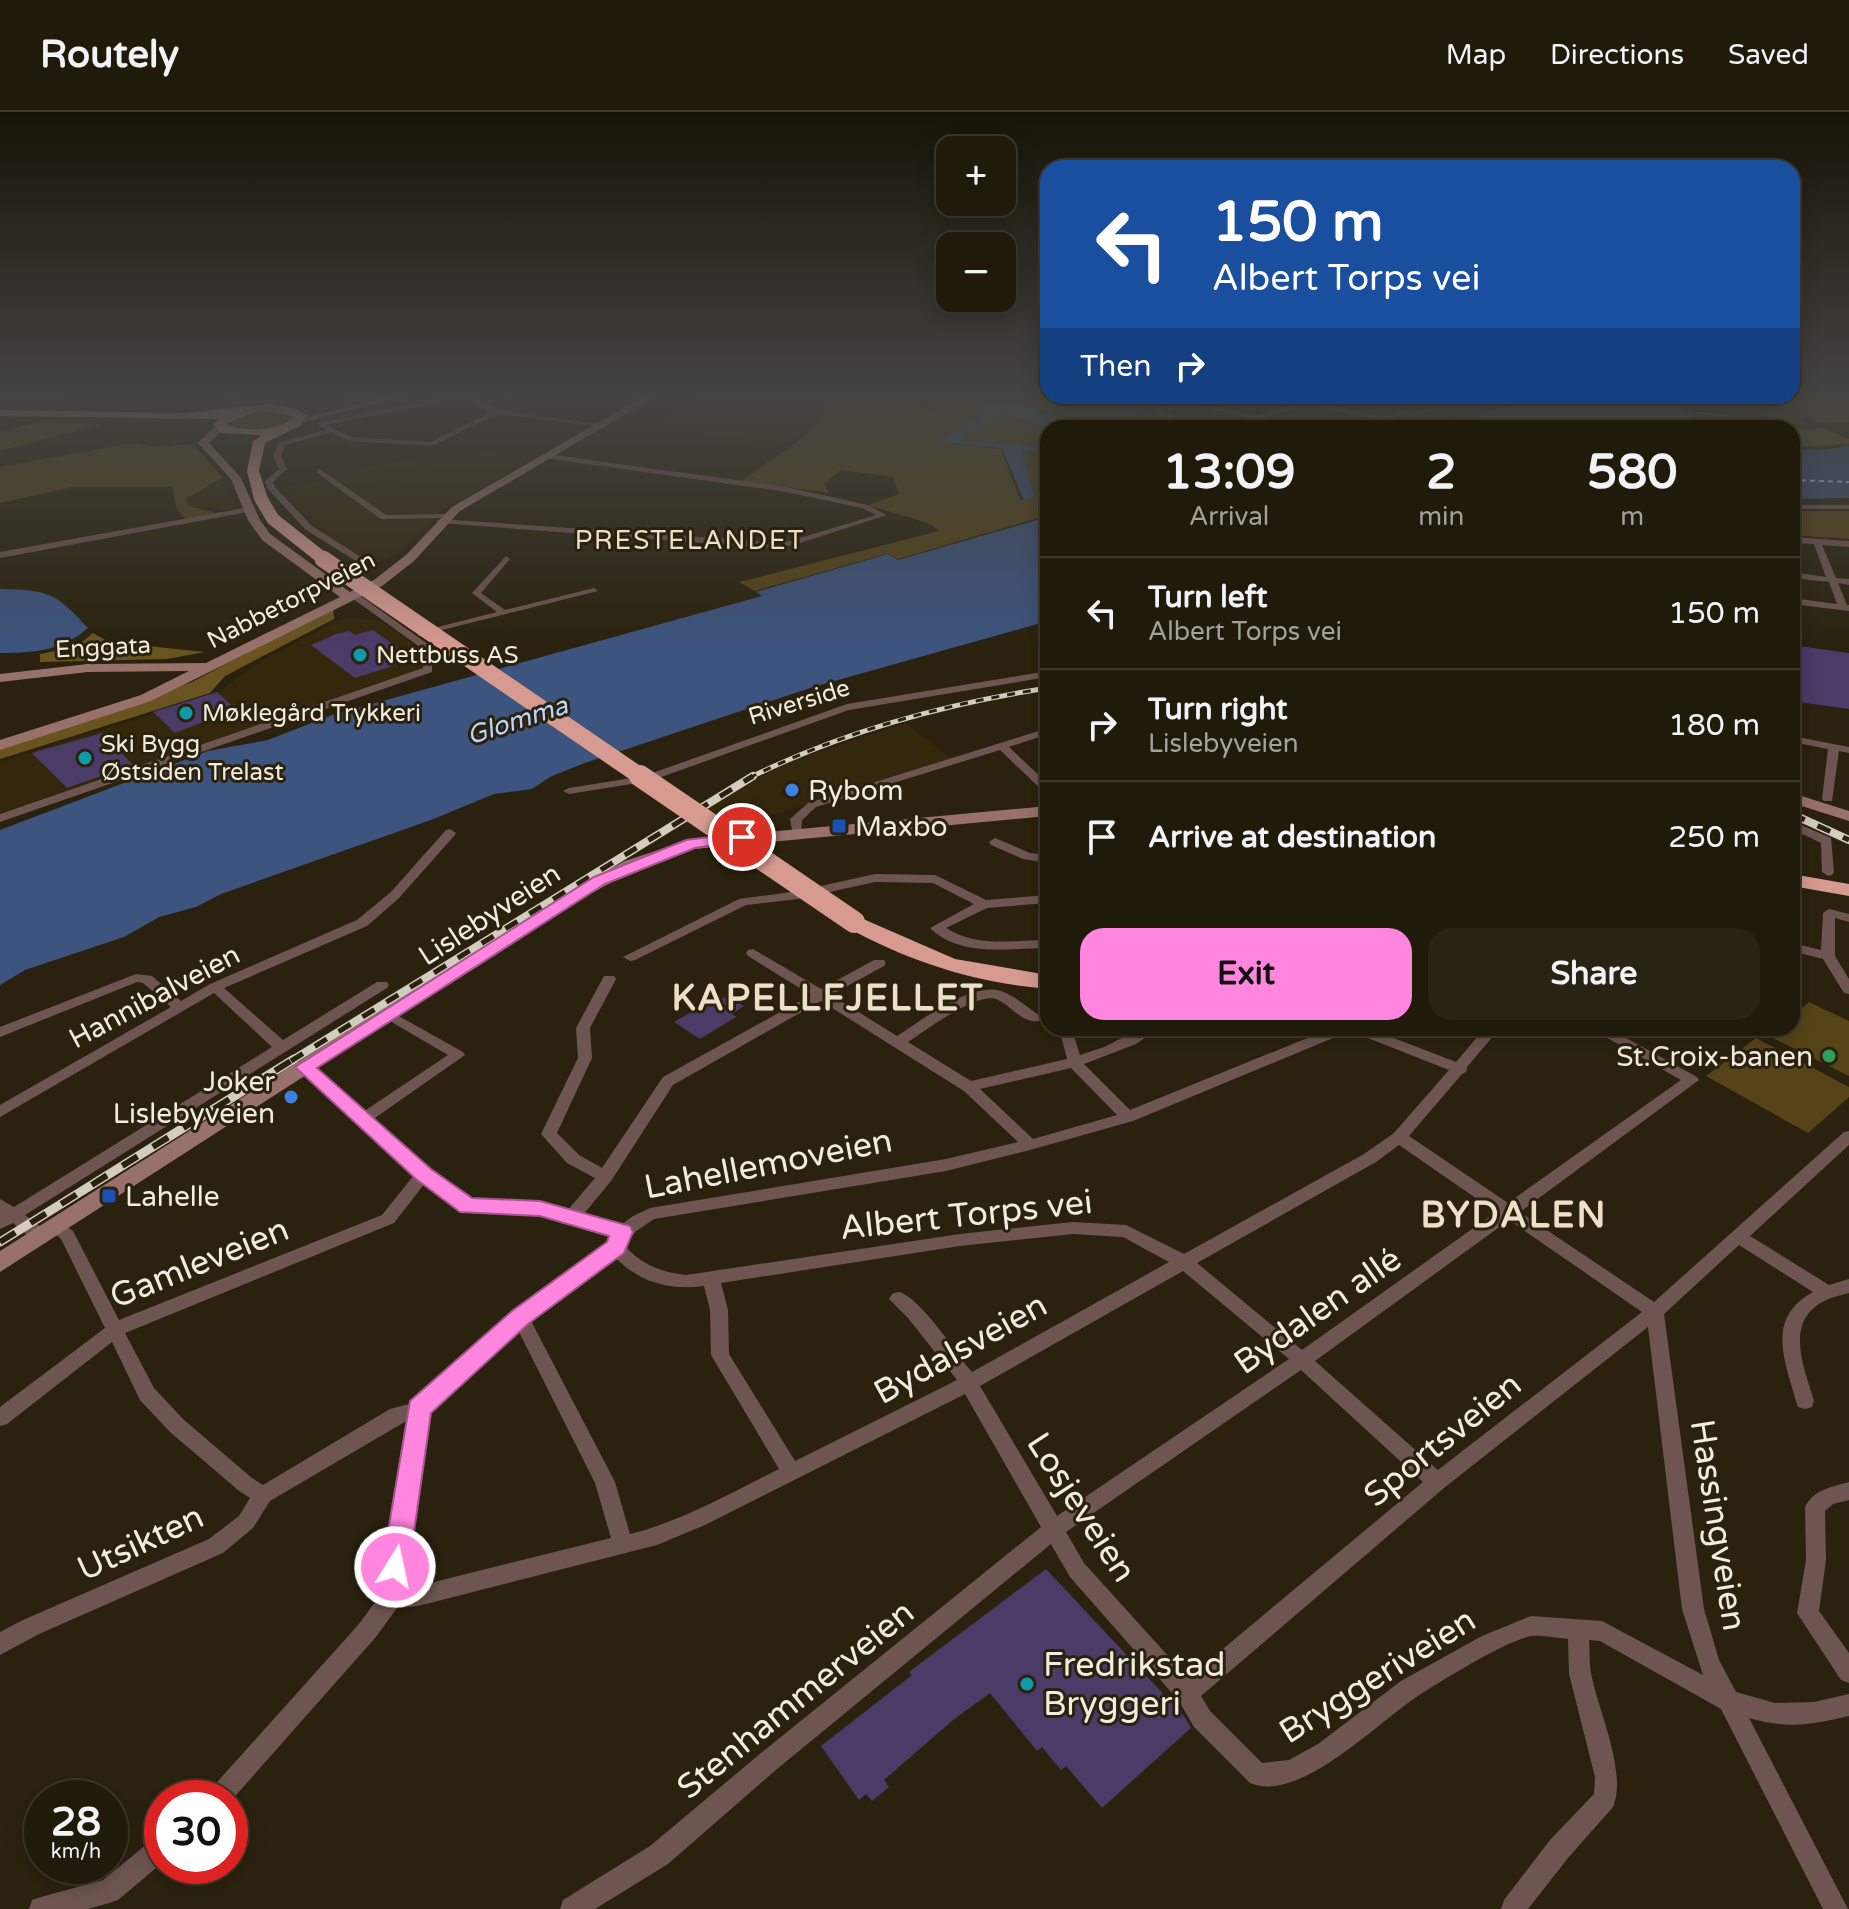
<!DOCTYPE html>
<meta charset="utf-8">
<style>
body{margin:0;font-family:"Varela Round",sans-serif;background:#282313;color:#f1f3f6;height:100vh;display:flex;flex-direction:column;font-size:30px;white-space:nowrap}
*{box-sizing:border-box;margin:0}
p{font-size:26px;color:#a2a19c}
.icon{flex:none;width:44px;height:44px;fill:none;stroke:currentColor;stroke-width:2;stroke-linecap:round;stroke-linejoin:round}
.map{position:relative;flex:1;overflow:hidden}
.details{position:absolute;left:1040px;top:308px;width:760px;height:616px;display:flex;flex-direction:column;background:#201a0a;border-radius:24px;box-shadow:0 4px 20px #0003,0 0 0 2px #3d382b}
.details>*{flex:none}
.banner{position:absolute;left:1040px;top:48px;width:760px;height:244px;border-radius:24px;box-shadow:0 4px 20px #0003,0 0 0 2px #3d382b;background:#1a4fa0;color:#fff;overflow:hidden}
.controls{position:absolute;left:936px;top:24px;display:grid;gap:16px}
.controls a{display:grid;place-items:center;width:80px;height:80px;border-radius:16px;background:#201a0a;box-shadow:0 4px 20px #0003,0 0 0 2px #3d382b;font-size:40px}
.speed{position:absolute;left:24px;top:1668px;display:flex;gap:16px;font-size:40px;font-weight:700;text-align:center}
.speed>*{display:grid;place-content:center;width:104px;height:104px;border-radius:50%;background:#201a0a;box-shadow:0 4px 20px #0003,0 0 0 2px #3d382b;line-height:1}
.speed small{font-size:20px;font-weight:400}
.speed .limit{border:12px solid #d22;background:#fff;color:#111}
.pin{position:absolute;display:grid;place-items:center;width:68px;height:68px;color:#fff;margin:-34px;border:4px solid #fff;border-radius:50%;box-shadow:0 2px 8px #0007}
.me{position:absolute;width:88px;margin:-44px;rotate:10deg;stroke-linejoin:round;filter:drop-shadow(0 0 6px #0008)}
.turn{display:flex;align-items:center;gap:28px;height:168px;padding:0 40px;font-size:36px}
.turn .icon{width:104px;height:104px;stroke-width:2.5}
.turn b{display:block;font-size:56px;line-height:68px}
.then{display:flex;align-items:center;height:76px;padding:0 40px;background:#0003;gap:16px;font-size:30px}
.eta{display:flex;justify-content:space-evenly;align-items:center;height:136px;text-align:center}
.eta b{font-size:48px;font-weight:700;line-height:56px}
.button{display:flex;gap:16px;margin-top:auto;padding:16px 40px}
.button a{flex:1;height:92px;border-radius:24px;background:#ff85de;color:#111;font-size:32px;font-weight:700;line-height:92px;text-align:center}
.button a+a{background:#282313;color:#f1f3f6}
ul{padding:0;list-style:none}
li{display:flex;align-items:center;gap:24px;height:112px;padding:0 40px;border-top:2px solid #3d382b}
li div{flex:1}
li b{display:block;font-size:30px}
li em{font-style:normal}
header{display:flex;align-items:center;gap:48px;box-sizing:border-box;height:112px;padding:0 40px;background:#201a0a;border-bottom:2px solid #3d382b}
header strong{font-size:38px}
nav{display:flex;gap:44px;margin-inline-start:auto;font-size:28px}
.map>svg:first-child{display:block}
.built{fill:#34280c}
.green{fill:#564418}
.forest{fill:#695420}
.water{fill:#3d547e}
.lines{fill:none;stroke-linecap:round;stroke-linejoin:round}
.ferry{stroke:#bdd4fd;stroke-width:2;stroke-dasharray:5 4;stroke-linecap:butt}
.building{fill:#4a3b67}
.street{fill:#6e5551;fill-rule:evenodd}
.secondary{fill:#98716a;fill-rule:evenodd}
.highway{fill:#d69a90;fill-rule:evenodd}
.rail-far2-casing{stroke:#d3cdbf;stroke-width:5}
.rail-far1-casing{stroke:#d3cdbf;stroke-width:8}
.rail-casing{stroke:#d3cdbf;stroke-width:9}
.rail-far2{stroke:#2a220e;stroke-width:3;stroke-dasharray:8;stroke-linecap:butt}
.rail-far1{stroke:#2a220e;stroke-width:5;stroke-dasharray:14;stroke-linecap:butt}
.rail{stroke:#2a220e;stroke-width:6;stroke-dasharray:18;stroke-linecap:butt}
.highway-bridge-far2{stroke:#d69a90;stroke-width:13}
.highway-bridge-far1{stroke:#d69a90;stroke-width:17}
.highway-bridge{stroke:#d69a90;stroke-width:22}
.route{fill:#ff85de;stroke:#a65690;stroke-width:2}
.culture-dot{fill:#0f9aa8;stroke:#2a220e;stroke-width:3}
.shop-dot{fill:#3f7fe0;stroke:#2a220e;stroke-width:3}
.transit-dot{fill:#1a4fb4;stroke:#2a220e;stroke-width:3}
.leisure-dot{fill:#2e9e5b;stroke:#2a220e;stroke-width:3}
.labels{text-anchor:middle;stroke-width:6;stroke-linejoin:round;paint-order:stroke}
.far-street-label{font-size:24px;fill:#f1ecdf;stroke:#2a220e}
.far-poi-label{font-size:24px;fill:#f1ecdf;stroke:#2a220e;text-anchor:start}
.far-neighbourhood-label{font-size:26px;letter-spacing:2px;fill:#ece1c8;stroke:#2a220e}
.far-water-label{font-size:26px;font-style:italic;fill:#bdd4fd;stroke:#2a220e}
.poi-label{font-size:28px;fill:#f1ecdf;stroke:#2a220e;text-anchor:start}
.street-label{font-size:28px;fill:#f1ecdf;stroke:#2a220e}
.near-street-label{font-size:34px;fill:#f1ecdf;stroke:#2a220e}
.near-poi-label{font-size:34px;fill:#f1ecdf;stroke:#2a220e;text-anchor:start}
.district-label{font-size:36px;font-weight:bold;letter-spacing:2px;fill:#ece1c8;stroke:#2a220e}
</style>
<header>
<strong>Routely</strong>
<nav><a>Map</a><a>Directions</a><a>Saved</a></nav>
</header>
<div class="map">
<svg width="1849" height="1797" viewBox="0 0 1849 1797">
<rect width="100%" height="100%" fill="#2a220e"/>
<!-- built -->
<path class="built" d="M0,282H88L10,297L0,296Z
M669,282H807L801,286L826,291L820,307L807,321L785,332L645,316L694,285Z
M489,340L536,344L442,398L409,433L386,448L362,453L314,413L283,375L327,367L344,380L408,365L352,377L325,359L412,348L428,360L431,359L415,348Z
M223,366L238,399L188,394L185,386L197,384L211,370Z
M356,506L381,509L426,541V551L407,564L0,701V650L215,582L264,547L337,509Z
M905,611L951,646L706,724L682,706L789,650Z"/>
<!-- green -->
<path class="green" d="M810,282H887L968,312L937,330L1001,337L1020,388L1035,385L1022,339L1048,341V403L898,447L886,442L755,479L739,470L939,419C928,407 888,401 869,393L899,382L893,365L841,358L824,372L829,381L742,369C770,347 816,325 828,291L803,286Z
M893,282H953L992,297L971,311Z
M991,282L1111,284L1175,316H1098L1079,305L1055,303Z
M1849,282V310L1821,311L1810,306L1800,307L1809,312H1793L1751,301L1798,295L1754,298L1740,286Z
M1478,284H1494L1499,289C1481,303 1470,291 1451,293C1427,294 1406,316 1380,316L1409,306L1408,303Z
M266,298L287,299L298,307C273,317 251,322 225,312L233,305Z
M1003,301L1048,316V336L958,328Z
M1710,302L1732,303L1733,309L1774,310L1765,316H1693L1688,312L1698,313L1694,308L1697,303Z
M38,310L103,312L0,339V320Z
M133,331L156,335L193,332L223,366C208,372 199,382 185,386L188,394L217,401L185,407L176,395L173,375H73L0,391V355Z
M1792,399H1849V427L1792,423Z
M1809,890L1849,909V964L1769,924L1779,916H1792V905Z
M1756,926L1849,975V985L1808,1021L1706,964Z"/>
<!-- forest -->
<path class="forest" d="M1821,316L1849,327V332L1792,335V318Z
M333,495L334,507L225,564L210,581L0,647V636L192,570Z
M93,521L109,530L205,540L167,547L40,550V542L76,535Z"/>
<!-- water -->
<path class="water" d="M888,282L971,311L991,297L953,282C995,282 1011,290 1050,302C1068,307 1080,306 1097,316H1048L1003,301L959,328L1048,336V341L1022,339L1035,385L1024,388L1002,336L938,330L968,312Z
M1535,284H1714L1690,288L1683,298L1732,303L1694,302L1687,309L1693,316H1414L1450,305L1466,308Z
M1849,334V386L1792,387V337L1822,338Z
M1048,405V509L813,575L582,652L550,665L532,677L494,682L431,708L221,782L196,795L159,805L124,825L25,858L0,873V718L208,639L268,628L332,603L762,484L756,480L888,442L898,448Z
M0,477C48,478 55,480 88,516C62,539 33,541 0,541Z"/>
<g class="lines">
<!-- ferry -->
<path class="ferry" d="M1792,368L1849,370"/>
</g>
<!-- building -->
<path class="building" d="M1123,285L1151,298L1161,306L1146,308L1119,293Z
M373,518L404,540L386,546L396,553L355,566L311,533L336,522L349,519L355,523Z
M1792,533L1849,541V597L1792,589Z
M217,580L236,597L175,621L153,600Z
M102,621L133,653L67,676L32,641Z
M727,884L744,894L732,902L736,905L700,927L674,910L715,886L720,888Z
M1046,1457L1184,1604L1191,1616L1102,1696L1066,1654L1061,1658L1042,1635L1037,1639L990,1581L953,1608L884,1668L889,1675L872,1689L866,1682L859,1688L821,1634L912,1563L909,1560Z"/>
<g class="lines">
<!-- street -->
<path class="street" d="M223,282H230L242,292L237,293Z
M366,282H380L342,291L339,289Z
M461,282H475L471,284L498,298L605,313L602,315L497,302L432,334L350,329L331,321L285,333L281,344L287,357L273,370L275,375L312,414L367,449V453L364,454L306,418L267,376L265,369L279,357L273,344L279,330L326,318L318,313V311ZM463,286L491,300L431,330L351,325L326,313Z
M1161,284H1172L1255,304L1299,291L1274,284L1307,288L1322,284H1332L1315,290L1383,305L1407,299L1410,301L1354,316H1342L1374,307L1307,293L1263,306L1299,316C1284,316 1270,308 1255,308C1243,308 1231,316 1218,316L1247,306L1183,291L1162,298L1193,316H1185L1154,299V297L1176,289Z
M546,342L781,374L868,393L887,403L794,433L771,436L440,411L436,409L440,407L771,430L790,429L876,403L862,396L781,379L543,346L542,344Z
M320,357L386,403L446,402L450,404L446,406L381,407L317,361V357Z
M1792,393H1849V397H1792Z
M250,395L254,397L253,399L0,446V440Z
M1792,425L1849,429V435L1822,433L1836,466L1849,467V473L1838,471L1847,493H1849V499L1792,492V486L1837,492L1829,470L1792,466V460L1826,465L1814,432L1792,431Z
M506,444L510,447L481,481L505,498L594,476L598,479L418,524V520L497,500L472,481Z
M349,480H355L432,535V560L0,710V702L423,556L424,538L349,484Z
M1048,559V565L849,598L650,669L569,682L563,679L569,676L644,664L847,592Z
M1048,616V622L1009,635L1048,672V681L1044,680L1000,638L816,695L802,708L801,723H793L790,707L808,691Z
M1792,624L1849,635V641L1839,639L1832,689H1824L1822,687L1828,637L1792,630Z
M1792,709L1831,726L1834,760L1832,763L1828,764L1822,760L1821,731L1792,717Z
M450,717L456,721L454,724L399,786L367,814L224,876L283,928L377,870H387L389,873L387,876L25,1103L48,1120L50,1124L48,1128C35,1133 23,1119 13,1111L0,1117V1087L14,1095L272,935L214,881L0,1005V993L171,895L143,871L137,870L0,925V915L136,862L152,864L181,889L210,872L357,808L391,780L446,718Z
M995,726L1030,741L1048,743V751L1023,747L991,733L989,730Z
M875,762L935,763L986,788L1048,783V791L987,796L946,816C977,836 1014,828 1048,828V836C1009,836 961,846 930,816L974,792L933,771L875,770L798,787L746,793L635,848L630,849L623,845L739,787L798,779Z
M1829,797L1849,802V810L1835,806V844L1849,867V882L1844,881L1823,847L1792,839V831L1821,838L1823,801Z
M753,837L821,877L874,848H884L886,851L884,854L831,883L897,924C921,909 971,869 1001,879C1015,884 1027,895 1039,903L1041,906L1039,909C1022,912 1011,893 996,887C976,880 925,919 908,930L971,969L1067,947L1061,924L1063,921H1073L1080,943L1104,935L1142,916H1159L1136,932L1084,952L1130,998L1332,916H1368L1456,950L1485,916H1500L1467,955L1466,960L1462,962L1409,1024L1508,1091L1681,968L1590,916H1608L1697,965L1699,968L1520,1100L1654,1190L1844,1020L1849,1019V1033L1750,1124L1829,1173L1849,1167V1181C1843,1183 1836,1184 1831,1186C1782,1205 1803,1252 1814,1289L1812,1295L1805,1297L1798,1295L1796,1289C1784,1247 1766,1206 1813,1180L1739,1133L1664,1202L1704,1497L1719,1548L1736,1580L1775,1591L1814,1590L1849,1582V1604C1810,1613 1789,1617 1749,1606L1848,1797H1823L1721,1597L1600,1529L1589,1528C1590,1541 1589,1554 1592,1566C1600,1602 1627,1662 1613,1695L1568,1746L1528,1797H1501L1504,1788L1550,1728L1594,1682L1595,1665L1569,1562L1568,1527C1557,1526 1542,1523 1531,1524C1506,1529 1441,1569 1418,1584C1378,1610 1299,1692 1250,1671L1194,1615L1179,1589L1070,1465L1051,1432L777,1657L668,1752L595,1797H560L563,1788L650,1734L761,1641L1041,1415L965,1282L705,1413L657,1433L418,1494L397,1496L375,1526L230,1690V1686H206L210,1678L359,1512L381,1482L408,1308L270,1389L253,1416L223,1441L39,1522L0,1543V1520L23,1508L209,1427L239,1404L250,1386L238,1378L170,1320L140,1288L112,1230L7,1312L0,1314V1295L105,1216L61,1127L48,1115L50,1111C60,1108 65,1113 73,1119L119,1208L382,1103L414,1063L297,955L299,952H309L363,1000L448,943L383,905L381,902L383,899L388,898L463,940L465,943L372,1008L429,1058L471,1088L540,1091L567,1099L595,1066L567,1051L541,1022L578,946L576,916L604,864H614L616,867L590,916L592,946L557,1021L579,1043L602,1056L663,965L811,883L748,844L746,841L748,838ZM821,889L964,979L1018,1030L946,1047L650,1096L633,1104L621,1113L583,1103L611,1069L673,973ZM1350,919L1449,958L1394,1021L1364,1042L1184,1142L1126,1113L1073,1110L960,1122L686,1163C661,1160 642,1153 625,1134L635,1120L654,1107L946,1059L1030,1038L1133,1009ZM1071,956L1117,1003L1033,1027L980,977ZM1399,1033L1496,1100L1302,1238L1197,1151L1376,1050ZM425,1071L461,1098L467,1100L540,1103L613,1124L609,1131L514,1200L413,1291L390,1297L263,1373L252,1366L184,1308L154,1276L125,1221L394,1111ZM1509,1108L1642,1200L1438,1358L1315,1249ZM1073,1122L1123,1125L1169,1150L972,1260C955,1240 926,1194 904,1182C898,1179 898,1180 892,1182L889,1187L908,1206L957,1268L795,1349L729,1242L728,1198L721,1171L960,1134ZM615,1145C638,1170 671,1179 704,1174L710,1198L711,1243L779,1357C731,1381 683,1409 630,1422L615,1370L530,1207ZM1183,1159L1289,1247L1057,1404L980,1274ZM1648,1215L1682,1497L1703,1563L1602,1509L1531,1504L1482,1524L1401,1569L1318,1632L1289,1648L1262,1651L1210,1599L1201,1584L1444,1376ZM518,1218L595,1371L611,1426L418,1474L403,1475L428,1301ZM1301,1258L1423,1370L1188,1566L1084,1451L1066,1420Z
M1849,1370V1388L1833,1392L1825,1399L1826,1448L1819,1499L1849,1541V1571L1841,1568L1797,1501L1806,1448L1805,1395C1814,1377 1832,1375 1849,1370Z
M162,1724V1751L118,1788L109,1791L88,1797H29L32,1788L41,1785L103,1768L153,1727Z"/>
<!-- secondary -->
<path class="secondary" d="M397,282H414L300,311L295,308Z
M648,282H660L460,399L414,449L382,474L151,589L0,638V628L141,583L189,559L88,560L0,570V562L88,552L206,551L340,485L262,428L248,408L231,367L198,331L216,313L225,315L209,331L241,366L260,408L270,422L350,480L374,468L406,443L452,395Z
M1792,681L1849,699V709L1792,691Z
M1048,694V704L694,737L637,757L578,788L0,1160V1139L566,780L625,749L692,727Z"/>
<!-- highway -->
<path class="highway" d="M271,292L297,297L307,304L300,314L265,331L259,359L268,387L261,391L254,387L247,359L253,329L262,323L220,321L213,312L219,307L0,304V298L186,301ZM271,299L294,305C280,319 243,321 226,312L249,302Z
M1792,762L1849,772V784L1792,774Z
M854,803L955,847L1048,863V877C976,871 910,850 846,815L843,810L846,805Z"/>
<!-- rail-far2 casing -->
<g class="rail-far2-casing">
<path id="rail-far2" d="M749,666C844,619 944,592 1048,576"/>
</g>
<!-- rail-far1 casing -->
<g class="rail-far1-casing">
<path id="rail-far1" d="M1792,702L1849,728
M291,949L753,664"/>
</g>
<!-- rail casing -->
<g class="rail-casing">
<path id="rail" d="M0,1130L294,947"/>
</g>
<!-- rail-far2 -->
<use href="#rail-far2" class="rail-far2"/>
<!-- rail-far1 -->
<use href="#rail-far1" class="rail-far1"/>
<!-- rail -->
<use href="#rail" class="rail"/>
<!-- highway-bridge-far2 -->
<path class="highway-bridge-far2" d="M261,387L273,407L326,449"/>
<!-- highway-bridge-far1 -->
<path class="highway-bridge-far1" d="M323,447L643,666"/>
<!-- highway-bridge -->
<path class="highway-bridge" d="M640,664L854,810"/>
</g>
<!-- sky -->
<linearGradient id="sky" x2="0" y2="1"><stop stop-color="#171308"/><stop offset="0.53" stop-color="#444441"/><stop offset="1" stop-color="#444441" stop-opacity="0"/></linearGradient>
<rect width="1849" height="534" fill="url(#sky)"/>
<!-- route -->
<path class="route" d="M742,721L749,725L747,728L695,736L605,772L317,956L431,1057L472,1086L540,1089L630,1114L633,1120L624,1141L528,1212L431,1301L409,1455L405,1463L395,1467L386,1463L382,1455L410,1289L512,1199L607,1130L609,1124L540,1104L460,1100L416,1067L295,955L594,765L686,728Z"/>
<!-- markers -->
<g class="culture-dot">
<circle cx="360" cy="543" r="8"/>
<circle cx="186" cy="601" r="8"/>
<circle cx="85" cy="646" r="8"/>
<circle cx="1027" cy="1572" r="8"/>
</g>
<g class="shop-dot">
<circle cx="792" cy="678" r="8"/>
<circle cx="291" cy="985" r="8"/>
</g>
<g class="transit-dot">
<rect x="831" y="706" width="16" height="16" rx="4"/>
<rect x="101" y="1076" width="16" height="16" rx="4"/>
</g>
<circle class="leisure-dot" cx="1829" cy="944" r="8"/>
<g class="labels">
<!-- far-street labels -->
<g class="far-street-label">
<text transform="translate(291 488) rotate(-27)" y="8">Nabbetorpveien</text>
<text transform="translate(103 535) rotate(-3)" y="8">Enggata</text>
<text transform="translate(799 590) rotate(-17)" y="8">Riverside</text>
</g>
<!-- far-poi labels -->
<g class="far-poi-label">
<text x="376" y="551">Nettbuss AS</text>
<text x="202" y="609">Møklegård Trykkeri</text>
<text x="101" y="640">Ski Bygg<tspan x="101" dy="28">Østsiden Trelast</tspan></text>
</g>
<!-- far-neighbourhood labels -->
<g class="far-neighbourhood-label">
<text x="690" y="437">PRESTELANDET</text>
</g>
<!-- far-water labels -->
<g class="far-water-label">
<text transform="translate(517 608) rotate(-18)" y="9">Glomma</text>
</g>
<!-- poi labels -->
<g class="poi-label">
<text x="808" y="688">Rybom</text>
<text x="855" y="724">Maxbo</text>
<text x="1813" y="954" text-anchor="end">St.Croix-banen</text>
<text x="275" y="979" text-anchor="end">Joker<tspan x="275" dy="32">Lislebyveien</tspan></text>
<text x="125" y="1094">Lahelle</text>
</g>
<!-- street labels -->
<g class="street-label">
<text transform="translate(489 802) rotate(-33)" y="10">Lislebyveien</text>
<text transform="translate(154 884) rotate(-28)" y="10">Hannibalveien</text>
</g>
<!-- near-street labels -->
<g class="near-street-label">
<text transform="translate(768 1051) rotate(-11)" y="12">Lahellemoveien</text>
<text transform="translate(966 1102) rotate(-6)" y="12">Albert Torps vei</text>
<text transform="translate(199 1150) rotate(-22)" y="12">Gamleveien</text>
<text transform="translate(1317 1198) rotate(-35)" y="12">Bydalen allé</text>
<text transform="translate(960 1236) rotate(-29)" y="12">Bydalsveien</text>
<text transform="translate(1442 1327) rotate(-39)" y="12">Sportsveien</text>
<text transform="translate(1082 1395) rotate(57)" y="12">Losjeveien</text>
<text transform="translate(1719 1413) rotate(81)" y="12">Hassingveien</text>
<text transform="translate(140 1430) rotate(-25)" y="12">Utsikten</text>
<text transform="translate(1377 1563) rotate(-32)" y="12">Bryggeriveien</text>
<text transform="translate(795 1587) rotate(-39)" y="12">Stenhammerveien</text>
</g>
<!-- near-poi labels -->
<g class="near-poi-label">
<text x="1043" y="1564">Fredrikstad<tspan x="1043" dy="39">Bryggeri</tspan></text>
</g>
<!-- district labels -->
<g class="district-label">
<text x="828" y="898">KAPELLFJELLET</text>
<text x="1514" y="1115">BYDALEN</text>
</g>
</g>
</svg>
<div class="controls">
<a>+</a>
<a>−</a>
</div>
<div class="speed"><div>28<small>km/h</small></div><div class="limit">30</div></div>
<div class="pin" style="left:742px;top:725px;background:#d93025"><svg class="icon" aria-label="arrive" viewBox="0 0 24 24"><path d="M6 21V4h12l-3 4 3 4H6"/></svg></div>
<svg class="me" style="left:395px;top:1455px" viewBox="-20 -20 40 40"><circle r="17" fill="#ff85de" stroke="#fff" stroke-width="3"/><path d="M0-11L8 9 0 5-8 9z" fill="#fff"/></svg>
<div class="banner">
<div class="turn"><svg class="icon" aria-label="left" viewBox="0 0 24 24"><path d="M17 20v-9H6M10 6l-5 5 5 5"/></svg><div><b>150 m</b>Albert Torps vei</div></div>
<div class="then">Then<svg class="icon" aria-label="right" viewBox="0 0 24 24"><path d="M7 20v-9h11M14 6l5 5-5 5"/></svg></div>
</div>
<section class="details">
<div class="eta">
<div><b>13:09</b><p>Arrival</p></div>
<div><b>2</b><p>min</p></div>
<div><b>580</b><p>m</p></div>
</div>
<ul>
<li><svg class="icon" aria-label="left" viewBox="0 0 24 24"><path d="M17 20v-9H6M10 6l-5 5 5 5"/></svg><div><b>Turn left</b><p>Albert Torps vei</p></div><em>150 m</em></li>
<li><svg class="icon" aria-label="right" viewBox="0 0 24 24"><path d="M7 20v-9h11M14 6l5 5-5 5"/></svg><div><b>Turn right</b><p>Lislebyveien</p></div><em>180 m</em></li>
<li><svg class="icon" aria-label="arrive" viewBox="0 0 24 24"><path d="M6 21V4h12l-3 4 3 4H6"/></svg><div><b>Arrive at destination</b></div><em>250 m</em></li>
</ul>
<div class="button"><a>Exit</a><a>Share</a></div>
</section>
</div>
